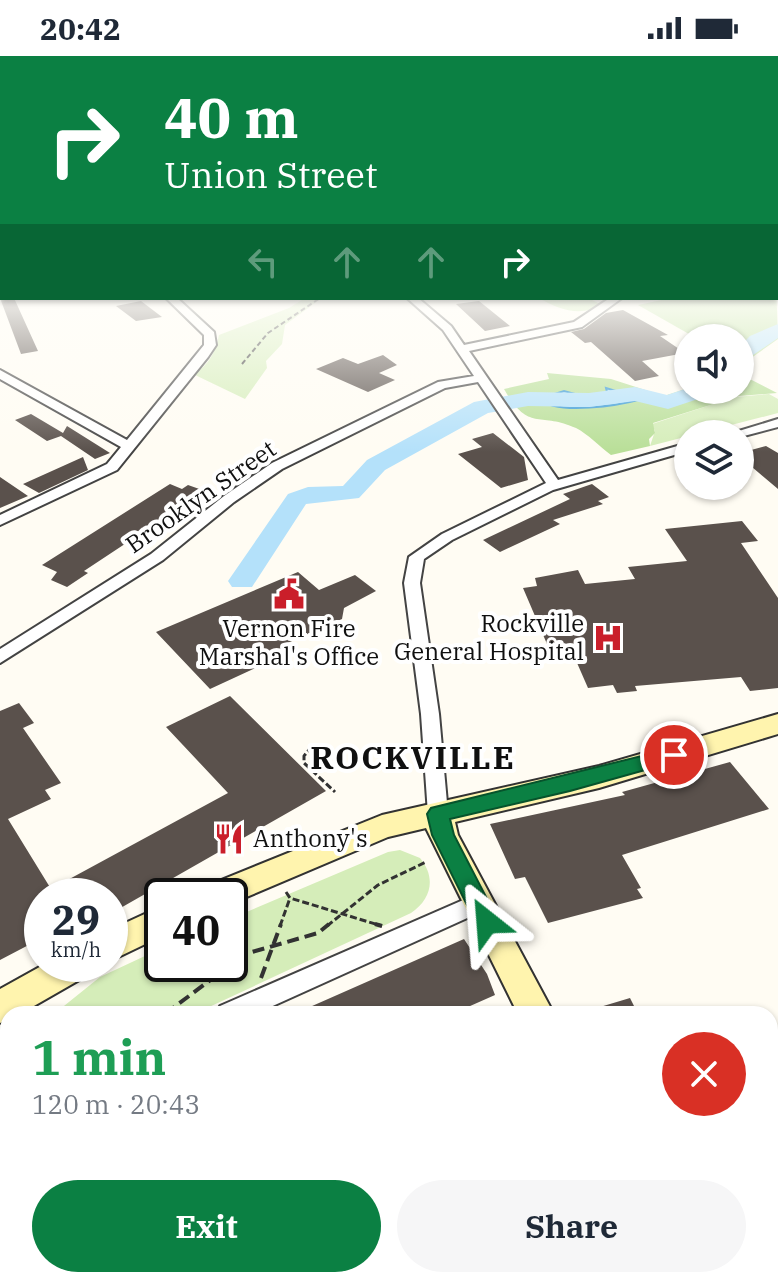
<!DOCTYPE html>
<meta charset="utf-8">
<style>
body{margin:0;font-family:"IBM Plex Serif",serif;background:#f6f6f7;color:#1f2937;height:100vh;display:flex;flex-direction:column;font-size:30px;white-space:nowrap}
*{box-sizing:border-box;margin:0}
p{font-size:26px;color:#747a83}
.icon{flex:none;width:44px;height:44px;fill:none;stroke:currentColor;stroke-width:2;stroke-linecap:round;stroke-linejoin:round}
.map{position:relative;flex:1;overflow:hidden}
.side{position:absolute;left:0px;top:950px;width:778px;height:282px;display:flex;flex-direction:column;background:#fff;border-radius:24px 24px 0 0;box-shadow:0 2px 6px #0004}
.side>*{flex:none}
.hud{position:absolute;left:0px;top:0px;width:778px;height:244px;box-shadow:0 2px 6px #0004;background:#0b8043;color:#fff;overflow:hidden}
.controls{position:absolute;left:674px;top:268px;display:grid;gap:16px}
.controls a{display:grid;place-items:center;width:80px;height:80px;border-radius:50%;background:#fff;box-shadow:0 2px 6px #0004;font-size:40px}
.speed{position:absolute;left:24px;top:822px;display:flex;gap:16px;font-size:40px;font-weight:700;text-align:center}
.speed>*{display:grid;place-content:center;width:104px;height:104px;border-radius:50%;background:#fff;box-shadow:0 2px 6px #0004;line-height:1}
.speed small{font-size:20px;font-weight:400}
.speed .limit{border:4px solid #111;border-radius:12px;background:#fff;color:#111}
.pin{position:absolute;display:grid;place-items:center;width:68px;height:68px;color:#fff;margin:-34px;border:4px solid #fff;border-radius:50%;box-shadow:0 2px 8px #0007}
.me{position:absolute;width:88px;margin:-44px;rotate:332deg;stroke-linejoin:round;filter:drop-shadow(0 0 6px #0008)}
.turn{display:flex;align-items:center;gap:28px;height:168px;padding:0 32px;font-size:36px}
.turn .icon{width:104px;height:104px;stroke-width:2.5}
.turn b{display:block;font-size:56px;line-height:68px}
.lanes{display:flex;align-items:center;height:76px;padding:0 32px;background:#0003;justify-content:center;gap:40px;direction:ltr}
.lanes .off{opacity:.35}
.round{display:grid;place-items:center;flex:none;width:84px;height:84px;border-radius:42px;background:#f6f6f7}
.head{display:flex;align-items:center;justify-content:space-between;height:136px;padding:0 32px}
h1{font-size:48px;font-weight:800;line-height:60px;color:#1e9e55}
.action{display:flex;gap:16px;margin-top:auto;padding:16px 32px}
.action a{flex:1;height:92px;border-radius:48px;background:#0b8043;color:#fff;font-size:32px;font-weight:800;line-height:92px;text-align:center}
.action a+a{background:#f6f6f7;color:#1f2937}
.status{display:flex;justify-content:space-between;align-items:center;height:56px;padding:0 40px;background:#fff;direction:ltr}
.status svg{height:22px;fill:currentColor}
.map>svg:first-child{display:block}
.green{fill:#d5edb9}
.forest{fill:#b9df98;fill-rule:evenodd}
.water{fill:#b4e1fa;stroke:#3799d5;stroke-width:2}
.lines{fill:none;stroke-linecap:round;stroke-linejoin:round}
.river{fill:#b4e1fa;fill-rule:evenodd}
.building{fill:#5a514c}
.street-casing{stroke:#434343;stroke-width:4}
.secondary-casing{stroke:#323232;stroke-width:4}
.path-far2{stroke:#323232;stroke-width:2;stroke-dasharray:5 3;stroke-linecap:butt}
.path-far1{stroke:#323232;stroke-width:3;stroke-dasharray:7 3;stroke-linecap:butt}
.path{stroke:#323232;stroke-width:4;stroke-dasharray:12 6;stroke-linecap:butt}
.street{fill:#fff;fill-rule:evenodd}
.secondary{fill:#fff4ae;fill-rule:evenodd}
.route{fill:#0b8043;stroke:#07532c;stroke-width:2}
.labels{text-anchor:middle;stroke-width:8;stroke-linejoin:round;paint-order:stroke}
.street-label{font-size:24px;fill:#101010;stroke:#fff}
.poi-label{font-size:24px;fill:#101010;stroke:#fff;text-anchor:end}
.district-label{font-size:32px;font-weight:bold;letter-spacing:2px;fill:#101010;stroke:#fff}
</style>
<div class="status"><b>20:42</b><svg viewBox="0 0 49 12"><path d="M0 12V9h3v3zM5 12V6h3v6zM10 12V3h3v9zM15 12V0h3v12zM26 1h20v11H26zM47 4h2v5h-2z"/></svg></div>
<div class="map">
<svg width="778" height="1231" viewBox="0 0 778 1231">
<rect width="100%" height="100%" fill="#fffcf3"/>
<!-- green -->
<path class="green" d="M305,242H322L285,269L282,288L266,305L267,312L245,343L193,318C208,311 216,295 219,279L289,252Z
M769,338L778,343V357L650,390L655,375L652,368L735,341Z
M400,794L420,802C436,821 432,843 411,857L194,958H54L100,921L162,892V908H230V863L388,796Z"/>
<!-- forest -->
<path class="forest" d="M776,224L778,283L740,310V282H696L638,249L671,242H776Z
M539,242H588L602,249C581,261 559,254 539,242Z
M547,317L611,323L664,340L688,332L740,334V318L777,337L739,340L653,367L655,377L649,383L650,390L611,399C600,391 588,378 576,372C539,355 529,377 504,333L549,323ZM608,335L634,345L584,351L541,342C563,338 588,344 608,335Z"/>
<!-- water -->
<path class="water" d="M606,332L642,343C620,349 558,360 539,343L564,335L586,341L607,336Z"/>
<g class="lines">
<!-- river -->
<path class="river" d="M778,268V282L740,308V290L750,280Z
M635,331L667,339L688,332L713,334L710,339L668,353L635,345L589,351L528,350L488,357L385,414L359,442L306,448L252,531H232L228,525L288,438L308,431L343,430L367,404L474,346L528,336L589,337Z"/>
</g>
<!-- building -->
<path class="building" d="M0,242H14L38,295L21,298Z
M141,245L162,261L136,265L116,250Z
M479,245L510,270L485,275L456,248Z
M623,254L668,279L660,280L685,297L642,305L659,320L635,325L591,286L585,287L571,276L584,273L606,257Z
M383,299L397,309L379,317L395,324L368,336L316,313L343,302L358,308Z
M31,358L63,377L67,370L110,397L95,403L61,380L47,385L15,364Z
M493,377L524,401L528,424L501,432L458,398L482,391L472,383Z
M766,390L778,397V433L752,411L740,414V397Z
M83,401L88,414L39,437L23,428Z
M0,421L28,440L0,452Z
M170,428L182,433L188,429L205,435L84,515L88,517L67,531L51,524L57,516L42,509Z
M592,428L609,441L598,445L603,448L553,464L560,468L500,496L483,484L570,443L563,438Z
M742,465L758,485L741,487L778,542V632L750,635L741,621L635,630L637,635L617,637L613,629L588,632L574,600L553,602L523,532L537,530L535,522L578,514L585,528L635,523L628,511L687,505L665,473Z
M298,516L319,534L355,519L376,535L344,552L342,563L283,589L286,592L269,600L273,604L210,633L156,576Z
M230,640L326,735L110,858V840H42V882L0,904V655L19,647L34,667L23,672L61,727L45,734L51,743L8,763L51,833L228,737L166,671Z
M730,706L769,753L622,799L641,832L637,833L643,842L548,867L525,821L515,823L490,768L625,739L622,736Z
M464,883L487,918L495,939L452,958H294Z
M630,942L638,958H590V954Z"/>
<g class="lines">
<!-- street casing -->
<g class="street-casing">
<path id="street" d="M166,242H177L214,276L216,289L208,301L117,414L0,469V459L107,408L121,391L0,323V314L127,384L204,289V279Z
M407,242H418L451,270L464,289L574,266L610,242H622L582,271L469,295L558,424L688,387V395L553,434L452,484L424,503L420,527L439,658L448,758L445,764L438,766L431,764L428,758L421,658L404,527L409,501L442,478L546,427L478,326L445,332L282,413L234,446L163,504L0,607V593L151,498L224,440L272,407L438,326L474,320L443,274Z
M778,363V371L740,381V378H729Z
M477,838L485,840L488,847L485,854L255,958H217L220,950Z
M8,1045V1073L0,1076V1048Z
M0,1094L8,1097V1156L0,1153Z
M12,1224H42L44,1231H14Z"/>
</g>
<!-- secondary casing -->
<g class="secondary-casing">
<path id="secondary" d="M778,658V678L599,732L455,766L458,779L554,958H518L426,772L388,781L230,848V840H199L204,831L382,759L599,710Z
M162,850V880L110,905V874Z
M45,908H93L88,919L20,958H8V964L0,967V933Z
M642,1224H687L690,1231H645Z"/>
</g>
<!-- path-far2 -->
<path class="path-far2" d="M242,308L268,277L320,242"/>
<!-- path-far1 -->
<path class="path-far1" d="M312,690L304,700V707L335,736
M286,836L290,842L382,870
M280,870L290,842
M327,870L378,829L426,806"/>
<!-- path -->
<path class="path" d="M375,868L382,870
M261,922L281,868
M55,952L65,958
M165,958L245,898L318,877L329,868"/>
<!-- street -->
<use href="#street" class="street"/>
<!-- secondary -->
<use href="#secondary" class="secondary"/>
</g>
<!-- sky -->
<linearGradient id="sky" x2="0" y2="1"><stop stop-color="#93c6ef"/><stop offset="0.57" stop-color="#fffefa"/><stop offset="1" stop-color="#fffefa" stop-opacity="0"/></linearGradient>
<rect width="778" height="396" fill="url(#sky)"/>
<!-- route -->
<path class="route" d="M674,692L684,699L681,704L570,735L450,763L454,779L499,866L496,873L487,876L479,873L432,779L427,758L431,752Z"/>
<!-- icons -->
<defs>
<g id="civic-bare" transform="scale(2.4)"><path d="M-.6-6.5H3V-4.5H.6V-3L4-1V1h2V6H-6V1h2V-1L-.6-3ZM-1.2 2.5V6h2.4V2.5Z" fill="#ca1e2a" stroke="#fff" stroke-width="2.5" paint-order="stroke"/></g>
<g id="hospital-bare" transform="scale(2.4)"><path d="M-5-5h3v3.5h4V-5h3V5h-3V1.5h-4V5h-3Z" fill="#ca1e2a" stroke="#fff" stroke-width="2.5" paint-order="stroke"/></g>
<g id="restaurant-bare" transform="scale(2.4)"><path d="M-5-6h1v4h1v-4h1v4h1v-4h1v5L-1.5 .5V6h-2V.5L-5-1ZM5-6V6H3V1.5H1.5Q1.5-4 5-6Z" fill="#ca1e2a" stroke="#fff" stroke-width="2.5" paint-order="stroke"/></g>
</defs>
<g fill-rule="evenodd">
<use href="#civic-bare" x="289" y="538"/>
<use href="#hospital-bare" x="608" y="582"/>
<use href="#restaurant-bare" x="229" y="783"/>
</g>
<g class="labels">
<!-- street labels -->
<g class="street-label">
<text transform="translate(201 441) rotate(-35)" y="8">Brooklyn Street</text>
</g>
<!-- poi labels -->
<g class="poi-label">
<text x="584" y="576">Rockville<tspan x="584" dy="28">General Hospital</tspan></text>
<text x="289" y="581" text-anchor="middle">Vernon Fire<tspan x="289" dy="28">Marshal's Office</tspan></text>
<text x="253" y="791" text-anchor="start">Anthony's</text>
</g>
<!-- district labels -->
<g class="district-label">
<text x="413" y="713">ROCKVILLE</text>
</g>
</g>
</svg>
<div class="controls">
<a><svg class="icon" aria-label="sound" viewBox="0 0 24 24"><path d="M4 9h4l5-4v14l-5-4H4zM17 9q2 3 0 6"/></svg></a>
<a><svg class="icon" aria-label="layers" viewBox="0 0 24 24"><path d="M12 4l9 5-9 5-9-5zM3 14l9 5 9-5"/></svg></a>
</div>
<div class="speed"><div>29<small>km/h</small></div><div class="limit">40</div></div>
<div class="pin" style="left:674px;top:699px;background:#d93025"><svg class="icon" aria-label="arrive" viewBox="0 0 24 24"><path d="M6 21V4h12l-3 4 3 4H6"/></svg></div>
<svg class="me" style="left:487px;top:866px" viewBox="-20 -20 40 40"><path d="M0-17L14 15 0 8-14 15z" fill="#0b8043" stroke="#fff" stroke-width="4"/></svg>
<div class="hud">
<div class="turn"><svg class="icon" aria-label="right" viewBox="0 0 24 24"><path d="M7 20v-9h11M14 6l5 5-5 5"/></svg><div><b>40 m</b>Union Street</div></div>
<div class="lanes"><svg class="icon off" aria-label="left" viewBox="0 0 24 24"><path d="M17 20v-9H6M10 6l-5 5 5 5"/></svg><svg class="icon off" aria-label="ahead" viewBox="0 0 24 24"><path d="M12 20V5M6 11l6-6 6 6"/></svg><svg class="icon off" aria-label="ahead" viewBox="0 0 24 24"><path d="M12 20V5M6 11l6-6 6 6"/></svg><svg class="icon" aria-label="right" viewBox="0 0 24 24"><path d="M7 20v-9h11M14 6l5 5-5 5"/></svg></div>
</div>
<section class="side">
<div class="head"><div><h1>1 min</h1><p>120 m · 20:43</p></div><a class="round" style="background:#d93025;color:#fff"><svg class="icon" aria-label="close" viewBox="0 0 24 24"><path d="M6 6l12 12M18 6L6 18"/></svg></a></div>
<div class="action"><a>Exit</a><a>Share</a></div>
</section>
</div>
